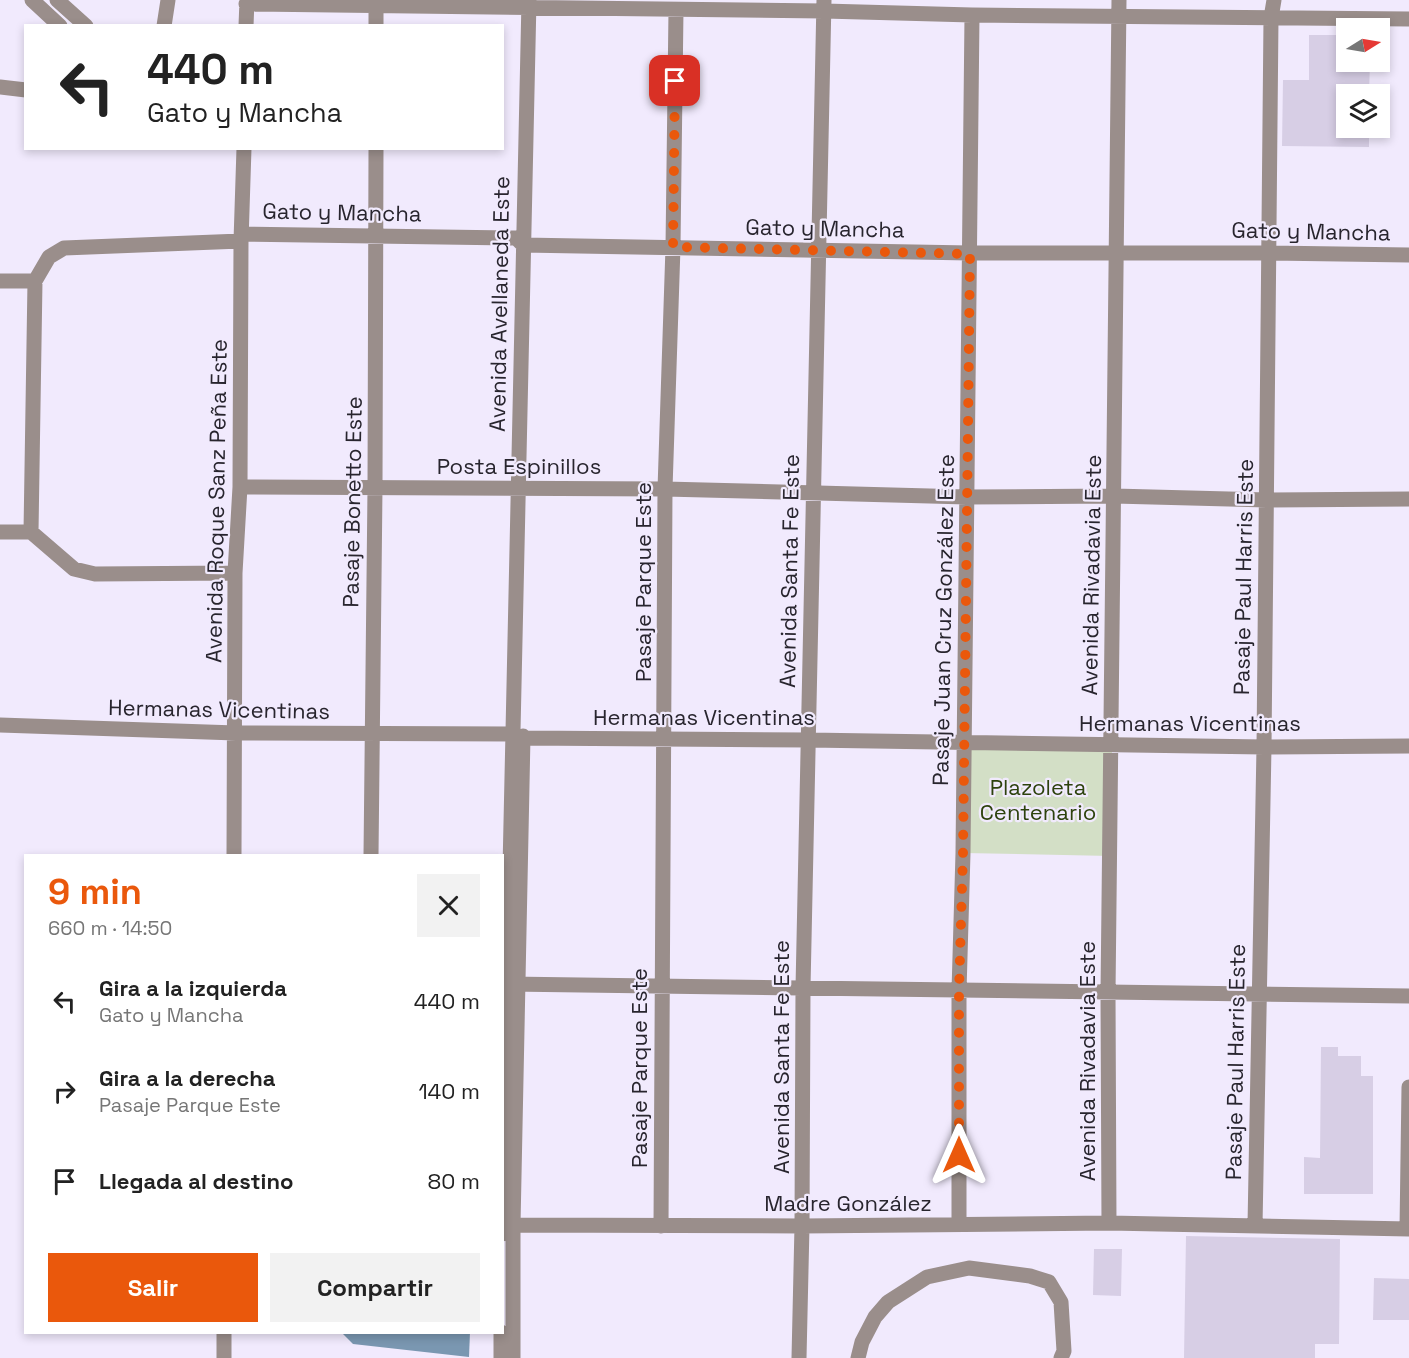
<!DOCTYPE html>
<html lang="es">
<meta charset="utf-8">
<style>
body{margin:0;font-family:"Space Grotesk",sans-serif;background:#f2f2f2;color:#222;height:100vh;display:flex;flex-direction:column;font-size:22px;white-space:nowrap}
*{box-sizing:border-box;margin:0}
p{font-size:20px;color:#767676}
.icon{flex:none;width:33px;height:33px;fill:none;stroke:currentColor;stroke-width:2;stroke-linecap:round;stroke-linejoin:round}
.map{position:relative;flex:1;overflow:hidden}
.side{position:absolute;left:24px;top:854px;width:480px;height:480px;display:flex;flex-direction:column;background:#fff;border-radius:0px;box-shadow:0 3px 9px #0003}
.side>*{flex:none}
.top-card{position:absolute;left:24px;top:24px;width:480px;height:126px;border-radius:0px;box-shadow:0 3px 9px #0003;background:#fff;color:#222;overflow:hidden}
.needle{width:39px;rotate:79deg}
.buttons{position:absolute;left:1336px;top:18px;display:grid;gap:12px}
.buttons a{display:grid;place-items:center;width:54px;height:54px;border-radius:0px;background:#fff;box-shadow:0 3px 9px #0003;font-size:30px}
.pin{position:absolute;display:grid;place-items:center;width:51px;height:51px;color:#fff;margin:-26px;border-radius:12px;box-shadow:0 3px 9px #0006}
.me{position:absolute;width:66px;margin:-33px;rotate:0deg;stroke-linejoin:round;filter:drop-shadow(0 0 4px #0008)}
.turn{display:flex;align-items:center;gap:21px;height:126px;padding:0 24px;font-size:27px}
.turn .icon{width:78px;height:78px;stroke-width:2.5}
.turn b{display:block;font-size:42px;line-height:51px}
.round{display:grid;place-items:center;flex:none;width:63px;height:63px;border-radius:0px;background:#f2f2f2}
.summary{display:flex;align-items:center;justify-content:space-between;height:102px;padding:0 24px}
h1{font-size:36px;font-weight:700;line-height:45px;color:#ea580c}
.action{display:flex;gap:12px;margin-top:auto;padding:12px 24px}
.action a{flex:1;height:69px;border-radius:0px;background:#ea580c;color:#fff;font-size:24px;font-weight:700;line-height:69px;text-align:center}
.action a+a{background:#f2f2f2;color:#222}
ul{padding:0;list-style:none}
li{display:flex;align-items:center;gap:18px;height:90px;padding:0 24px}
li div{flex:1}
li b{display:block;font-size:22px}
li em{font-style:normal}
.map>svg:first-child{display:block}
.green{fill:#d3dfc6}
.water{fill:#7a97b1}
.building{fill:#d7cee5}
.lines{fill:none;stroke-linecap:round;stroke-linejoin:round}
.minor{stroke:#9a8e8b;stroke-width:15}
.route{stroke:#ea580c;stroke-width:10;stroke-dasharray:0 18}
.labels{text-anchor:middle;stroke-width:4.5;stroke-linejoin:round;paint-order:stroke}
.street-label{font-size:22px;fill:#28252e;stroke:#f1eafd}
.park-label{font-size:22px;fill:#2d420d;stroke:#f1eafd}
</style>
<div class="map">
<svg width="1409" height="1358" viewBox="0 0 1409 1358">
<rect width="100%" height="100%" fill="#f1eafd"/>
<!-- green -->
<path class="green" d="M963,743L1112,746L1111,856L963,853Z"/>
<!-- water -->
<path class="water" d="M341,1332H470L469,1357L353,1344Z"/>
<!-- building -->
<path class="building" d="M1309,35H1347V62H1370L1369,94H1347V128H1369V147L1282,146L1283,80H1309Z
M1321,1047H1338V1056H1361V1076H1373V1194H1304V1157L1320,1158Z
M1186,1236L1340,1239L1339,1344H1315V1358H1184Z
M1094,1249H1122L1121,1296L1093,1295Z
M1374,1278L1409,1279V1320H1373Z"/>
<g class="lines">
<!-- minor -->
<path class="minor" d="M32,0L60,26
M57,0L86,26
M246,4L824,11L972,15L1409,19
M376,6V26
M164,26L168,0
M246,26L247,0
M0,87L26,90
M243,234L516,238L523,245L970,253H1268L1409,255
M0,281H35L49,257L64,248L241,241
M240,487L665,489L967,497L1114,496L1267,500L1409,499
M0,532H31L74,569L95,574L235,573
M31,532L35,281
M0,725L236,733L513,734L524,738L809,740L1264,747L1409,746
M234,855L235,573L240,487L241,241L244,148
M371,855L375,488L376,148
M502,984L1409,996
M1109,1223L1108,993L1119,0
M503,1225L802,1226L1109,1223L1409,1229
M959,1225V991L963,853L972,15
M661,1226L665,489L673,247L676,10
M1255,1226L1264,747L1271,18L1274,0
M1407,1229L1409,1087
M502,1234L529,0
M224,1358V1332
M501,1358V1332
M513,1358V1225L523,736
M799,1358L802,1226L803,988L824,0
M858,1358L862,1342L875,1317L888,1302L927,1277L969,1268L1030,1276L1049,1282L1061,1302L1064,1351L1061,1358"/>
</g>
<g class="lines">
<!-- route -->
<path class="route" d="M675,81L673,247L970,254L963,853L959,991V1155"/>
</g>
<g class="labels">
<!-- street labels -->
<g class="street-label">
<text transform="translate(342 212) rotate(1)" y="8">Gato y Mancha</text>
<text transform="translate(825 228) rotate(1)" y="8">Gato y Mancha</text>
<text transform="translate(1311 231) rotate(1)" y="8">Gato y Mancha</text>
<text transform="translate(499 304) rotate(-89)" y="8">Avenida Avellaneda Este</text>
<text x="519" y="474">Posta Espinillos</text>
<text transform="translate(216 501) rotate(-89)" y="8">Avenida Roque Sanz Peña Este</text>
<text transform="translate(352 502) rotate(-89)" y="8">Pasaje Bonetto Este</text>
<text transform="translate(789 571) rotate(-89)" y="8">Avenida Santa Fe Este</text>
<text transform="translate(1091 575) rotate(-89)" y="8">Avenida Rivadavia Este</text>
<text transform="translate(1243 577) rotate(-89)" y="8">Pasaje Paul Harris Este</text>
<text transform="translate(643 582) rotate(-90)" y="8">Pasaje Parque Este</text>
<text transform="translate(943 620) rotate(-89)" y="8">Pasaje Juan Cruz González Este</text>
<text transform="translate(219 709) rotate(1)" y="8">Hermanas Vicentinas</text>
<text x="704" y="725">Hermanas Vicentinas</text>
<text x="1190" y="731">Hermanas Vicentinas</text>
<text transform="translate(781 1057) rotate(-90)" y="8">Avenida Santa Fe Este</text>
<text transform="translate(1087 1061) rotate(-90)" y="8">Avenida Rivadavia Este</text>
<text transform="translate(1235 1062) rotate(-89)" y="8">Pasaje Paul Harris Este</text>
<text transform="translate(639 1068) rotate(-90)" y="8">Pasaje Parque Este</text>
<text x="848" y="1211">Madre González</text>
</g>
<!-- park labels -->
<g class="park-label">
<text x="1038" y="795">Plazoleta<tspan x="1038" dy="25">Centenario</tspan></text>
</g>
</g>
</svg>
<div class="buttons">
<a><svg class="needle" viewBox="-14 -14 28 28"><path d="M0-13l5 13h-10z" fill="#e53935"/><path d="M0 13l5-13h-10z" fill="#767676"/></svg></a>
<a><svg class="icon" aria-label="layers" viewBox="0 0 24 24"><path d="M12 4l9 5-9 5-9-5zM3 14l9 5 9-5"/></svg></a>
</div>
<div class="pin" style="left:675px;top:81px;background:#d93025"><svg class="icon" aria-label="arrive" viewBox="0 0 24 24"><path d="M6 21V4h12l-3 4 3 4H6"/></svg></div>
<svg class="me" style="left:959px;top:1155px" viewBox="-20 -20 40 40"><path d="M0-17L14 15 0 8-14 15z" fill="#ea580c" stroke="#fff" stroke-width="4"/></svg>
<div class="top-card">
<div class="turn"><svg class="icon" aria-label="left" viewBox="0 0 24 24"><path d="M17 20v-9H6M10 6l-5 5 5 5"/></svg><div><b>440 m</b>Gato y Mancha</div></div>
</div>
<section class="side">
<div class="summary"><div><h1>9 min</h1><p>660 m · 14:50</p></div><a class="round"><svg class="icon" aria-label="close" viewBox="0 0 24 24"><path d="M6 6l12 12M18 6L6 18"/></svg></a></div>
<ul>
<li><svg class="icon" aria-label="left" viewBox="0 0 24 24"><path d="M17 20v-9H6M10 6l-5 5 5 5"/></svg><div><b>Gira a la izquierda</b><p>Gato y Mancha</p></div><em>440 m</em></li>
<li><svg class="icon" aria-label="right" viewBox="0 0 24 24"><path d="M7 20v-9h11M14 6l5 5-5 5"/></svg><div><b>Gira a la derecha</b><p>Pasaje Parque Este</p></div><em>140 m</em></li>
<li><svg class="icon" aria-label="arrive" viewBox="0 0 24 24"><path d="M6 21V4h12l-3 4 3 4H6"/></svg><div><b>Llegada al destino</b></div><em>80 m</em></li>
</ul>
<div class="action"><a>Salir</a><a>Compartir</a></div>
</section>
</div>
